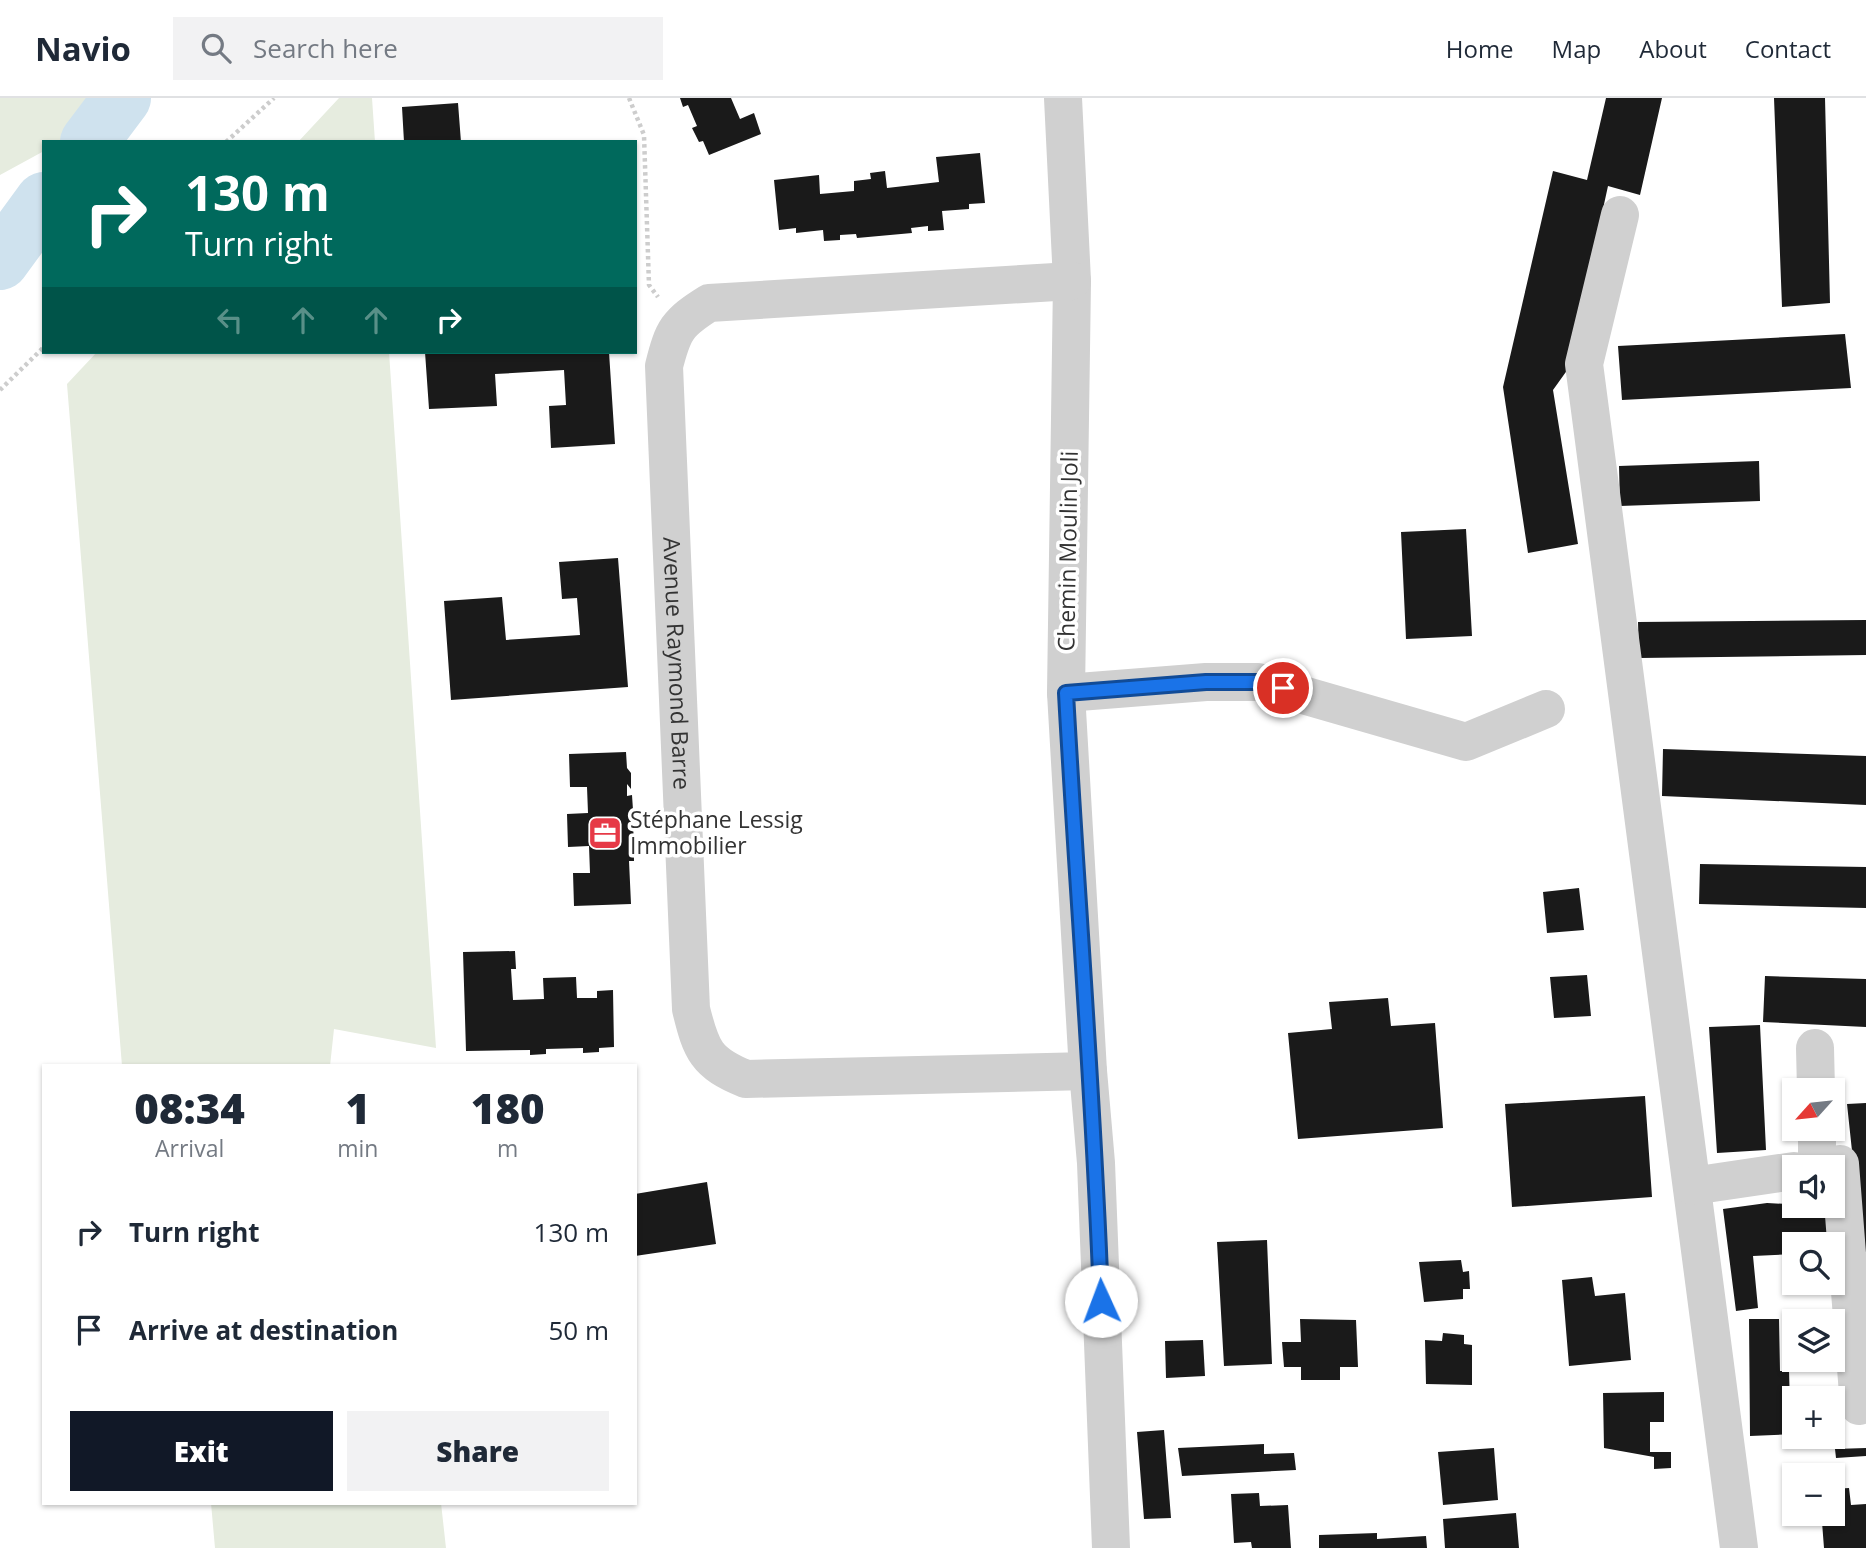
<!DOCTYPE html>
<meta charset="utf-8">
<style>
body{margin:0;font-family:"Open Sans",sans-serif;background:#f2f2f3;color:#1f2937;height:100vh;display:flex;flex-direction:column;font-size:26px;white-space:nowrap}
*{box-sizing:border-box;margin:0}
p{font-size:23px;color:#747a83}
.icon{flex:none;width:38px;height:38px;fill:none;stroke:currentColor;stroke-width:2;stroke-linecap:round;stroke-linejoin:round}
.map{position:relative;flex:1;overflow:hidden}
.side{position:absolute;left:42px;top:966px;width:595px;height:441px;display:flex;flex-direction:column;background:#fff;border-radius:0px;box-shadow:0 2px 5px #0004}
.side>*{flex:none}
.banner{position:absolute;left:42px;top:42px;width:595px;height:214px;border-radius:0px;box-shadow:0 2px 5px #0004;background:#00695c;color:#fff;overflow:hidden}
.needle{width:46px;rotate:243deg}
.controls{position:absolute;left:1782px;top:980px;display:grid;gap:14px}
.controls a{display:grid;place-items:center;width:63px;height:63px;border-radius:0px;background:#fff;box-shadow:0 2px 5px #0004;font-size:35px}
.pin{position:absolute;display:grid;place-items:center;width:60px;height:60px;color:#fff;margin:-30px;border:4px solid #fff;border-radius:50%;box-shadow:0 2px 7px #0007}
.me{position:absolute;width:77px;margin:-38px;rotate:358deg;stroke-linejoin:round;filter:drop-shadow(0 0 5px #0008)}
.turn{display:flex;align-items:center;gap:24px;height:147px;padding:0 28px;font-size:32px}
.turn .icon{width:91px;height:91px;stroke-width:2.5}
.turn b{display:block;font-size:49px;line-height:60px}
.lanes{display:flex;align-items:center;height:66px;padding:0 28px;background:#0003;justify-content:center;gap:35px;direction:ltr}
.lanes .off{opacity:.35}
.eta{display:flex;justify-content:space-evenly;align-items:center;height:119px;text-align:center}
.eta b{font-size:42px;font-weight:800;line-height:49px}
.primary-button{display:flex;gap:14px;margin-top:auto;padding:14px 28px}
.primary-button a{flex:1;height:80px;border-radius:0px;background:#111827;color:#fff;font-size:28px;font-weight:800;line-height:80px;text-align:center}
.primary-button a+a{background:#f2f2f3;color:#1f2937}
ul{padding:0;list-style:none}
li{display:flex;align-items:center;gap:21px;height:98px;padding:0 28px}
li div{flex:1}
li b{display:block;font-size:26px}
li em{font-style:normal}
header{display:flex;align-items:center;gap:42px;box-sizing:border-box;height:98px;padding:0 35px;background:#fff;border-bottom:2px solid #e0e1e3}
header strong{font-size:33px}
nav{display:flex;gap:38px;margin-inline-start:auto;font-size:24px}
.search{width:490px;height:63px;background:#f2f2f3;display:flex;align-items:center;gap:18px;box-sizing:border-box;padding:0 24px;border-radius:0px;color:#747a83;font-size:26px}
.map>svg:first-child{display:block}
.green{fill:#e6ecdf}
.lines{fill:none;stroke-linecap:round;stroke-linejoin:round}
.river{stroke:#cfe2ee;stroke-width:58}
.building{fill:#1a1a1a}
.path{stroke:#cdcdcd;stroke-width:4.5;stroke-dasharray:3.5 3.5;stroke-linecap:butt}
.minor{stroke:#d0d0d0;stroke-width:38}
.route-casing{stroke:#114b97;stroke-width:18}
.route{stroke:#1a73e8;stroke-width:12}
.labels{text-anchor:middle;stroke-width:7;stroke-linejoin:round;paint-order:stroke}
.street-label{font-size:23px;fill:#333;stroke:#fff}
.poi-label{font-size:23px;fill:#333;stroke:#fff;text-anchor:start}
</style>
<header>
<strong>Navio</strong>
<div class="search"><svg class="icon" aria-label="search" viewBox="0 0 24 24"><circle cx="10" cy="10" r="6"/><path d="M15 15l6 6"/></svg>Search here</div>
<nav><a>Home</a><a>Map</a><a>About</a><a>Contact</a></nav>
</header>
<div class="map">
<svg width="1866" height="1450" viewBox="0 0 1866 1450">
<rect width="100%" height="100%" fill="#fff"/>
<!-- green -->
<path class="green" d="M0,0H141L61,44H44V53L0,77Z
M339,0H372L375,44H298Z
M97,254H389L436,950L334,931L330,968H122L67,286Z
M211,1405H441L446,1450H215Z"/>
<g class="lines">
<!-- river -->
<path class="river" d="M89,44L122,0
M0,163L44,103"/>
</g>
<!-- building -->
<path class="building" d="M680,0H731L740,21L754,15L761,36L709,57L703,43L699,44L692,30L697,28L688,7L683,9Z
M1606,0H1662L1640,97L1608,88L1568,271L1553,292L1578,446L1528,455L1503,289L1553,73L1587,82Z
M1774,0H1825L1830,205L1782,209Z
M458,5L461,44H404L402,9Z
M980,55L985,105L969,106V111L942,113L944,132L928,133V128L911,130L912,135L857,140L856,136L840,137V142L824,143L823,132L796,135V130L779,132L774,82L819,77L820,96L854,93V83L871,81L870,75L885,73L887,90L939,84L936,59Z
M1845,236L1851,290L1622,302L1618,248Z
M425,254H609L615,346L551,350L549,308L566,307L564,272L495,276L497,308L429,311Z
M1759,363L1760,403L1620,408L1619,368Z
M1466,431L1472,538L1406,541L1401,434Z
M618,460L628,589L451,602L444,503L502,499L506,542L580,537L577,500L562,501L559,464Z
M1866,522V557L1639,560L1638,524Z
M1663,651L1866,658V707L1662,698Z
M626,654L627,670L631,675V691L627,686V698L632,697L633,712L634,763H629L631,806L574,808L573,775H590L589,748L568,749L567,716L588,715L587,689H570L569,656Z
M1700,766L1866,769V810L1699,806Z
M1579,790L1584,832L1547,835L1543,794Z
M515,853L516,871H511L513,902L544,901L543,880L576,879L577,900H597V893L613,892L614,949L599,950V954L583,955V950L546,951V956L530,957V952L466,953L463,854Z
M1587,877L1591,918L1554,920L1550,879Z
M1765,878L1866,881V929L1763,924Z
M1388,900L1391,928L1435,925L1443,1030L1298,1041L1288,935L1332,931L1329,904Z
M1760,927L1766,1052L1717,1055L1709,929Z
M1645,998L1652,1099L1512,1109L1505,1006Z
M1866,1005V1184L1847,1006Z
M707,1084L716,1146L635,1158V1096Z
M1767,1105L1828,1108L1831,1146H1794V1156L1753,1158L1758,1210L1736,1213L1723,1111Z
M1267,1142L1272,1266L1224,1268L1217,1144Z
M1461,1162L1463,1174L1469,1173L1470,1191H1463V1201L1424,1204L1419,1164Z
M1592,1179L1595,1198L1625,1195L1631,1262L1569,1268L1562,1182Z
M1300,1221L1356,1222L1358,1269H1340V1282H1301V1269H1284L1282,1244H1301Z
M1749,1221H1779L1780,1273H1789L1790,1306H1794V1336L1750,1338Z
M1443,1235L1464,1237V1246L1472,1247V1287L1426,1286L1425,1242L1442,1243Z
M1203,1242L1205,1278L1166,1280L1165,1243Z
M1664,1294V1324H1650V1354H1671V1370L1654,1371V1359L1604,1350L1603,1295Z
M1164,1332L1171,1420L1144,1421L1137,1334Z
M1264,1346V1356L1294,1355L1296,1372L1182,1378L1178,1350Z
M1494,1350L1498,1402L1443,1407L1438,1354Z
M1866,1350V1358L1836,1360L1835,1351Z
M1849,1390L1851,1407L1866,1406V1450H1824L1822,1424L1791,1427L1787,1394L1794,1393V1416H1832V1391Z
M1259,1395L1260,1408L1288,1407L1291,1450H1252L1251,1444L1234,1445L1231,1396Z
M1516,1415L1519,1450H1445L1443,1421Z
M1377,1435V1441L1426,1438L1427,1450H1319V1437Z"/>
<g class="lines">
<!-- path -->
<path class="path" d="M629,0L644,37L649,187L658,199
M226,44L274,0
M0,292L44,249"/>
<!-- minor -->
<g class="minor">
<path d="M1063,0L1072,183L1066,595L1088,973L1096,1065L1111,1450"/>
<path d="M1620,117L1584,266L1739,1450"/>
<path id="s1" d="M1072,183L709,205C677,225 673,232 664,268L691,911C701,952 706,965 746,981L1088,973"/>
<path d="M1066,595L1206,584H1258L1466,644L1546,611"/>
<path d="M1815,950L1816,992"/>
<path d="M1817,1031V1069"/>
<path d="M1819,1069L1840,1066L1859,1308"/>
<path d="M1692,1088L1794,1073"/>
</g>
</g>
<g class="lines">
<!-- route casing -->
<g class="route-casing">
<path id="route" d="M1101,1203C1094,1000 1077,797 1066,595L1206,584H1258L1283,590"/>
</g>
<!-- route -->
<use href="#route" class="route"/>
</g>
<!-- icons -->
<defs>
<g id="office-square" transform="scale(1.75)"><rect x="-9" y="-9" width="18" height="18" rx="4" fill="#e63946" stroke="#fff"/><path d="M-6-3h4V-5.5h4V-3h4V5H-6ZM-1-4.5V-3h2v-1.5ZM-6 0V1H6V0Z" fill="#fff"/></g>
</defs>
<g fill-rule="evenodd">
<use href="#office-square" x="605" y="735"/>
</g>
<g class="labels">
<!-- street labels -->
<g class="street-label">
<text transform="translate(1068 453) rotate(-89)" y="8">Chemin Moulin Joli</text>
<text dy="8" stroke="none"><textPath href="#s1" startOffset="742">Avenue Raymond Barre</textPath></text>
</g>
<!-- poi labels -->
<g class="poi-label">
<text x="630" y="730">Stéphane Lessig<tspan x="630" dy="26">Immobilier</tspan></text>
</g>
</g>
</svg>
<div class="controls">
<a><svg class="needle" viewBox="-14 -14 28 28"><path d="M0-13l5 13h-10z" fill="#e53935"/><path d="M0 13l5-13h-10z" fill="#747a83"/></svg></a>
<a><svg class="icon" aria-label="sound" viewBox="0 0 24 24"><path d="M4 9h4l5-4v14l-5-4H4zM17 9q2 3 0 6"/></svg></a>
<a><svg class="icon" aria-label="search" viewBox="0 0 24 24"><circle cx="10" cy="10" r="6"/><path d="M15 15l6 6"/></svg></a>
<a><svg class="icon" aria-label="layers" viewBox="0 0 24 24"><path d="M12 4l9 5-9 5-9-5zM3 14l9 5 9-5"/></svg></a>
<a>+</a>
<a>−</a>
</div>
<div class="pin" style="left:1283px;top:590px;background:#d93025"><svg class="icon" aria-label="arrive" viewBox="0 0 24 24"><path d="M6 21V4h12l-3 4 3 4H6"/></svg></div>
<svg class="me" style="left:1101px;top:1203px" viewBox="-20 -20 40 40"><circle r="19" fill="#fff"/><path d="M0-13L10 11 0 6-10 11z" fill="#1a73e8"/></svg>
<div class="banner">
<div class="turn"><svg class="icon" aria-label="right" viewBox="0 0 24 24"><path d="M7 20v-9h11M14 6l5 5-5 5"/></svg><div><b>130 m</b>Turn right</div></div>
<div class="lanes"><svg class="icon off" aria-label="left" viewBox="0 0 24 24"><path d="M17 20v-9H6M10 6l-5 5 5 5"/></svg><svg class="icon off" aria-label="ahead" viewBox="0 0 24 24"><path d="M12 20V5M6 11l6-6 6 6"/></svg><svg class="icon off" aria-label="ahead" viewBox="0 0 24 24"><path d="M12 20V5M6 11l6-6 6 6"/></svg><svg class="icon" aria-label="right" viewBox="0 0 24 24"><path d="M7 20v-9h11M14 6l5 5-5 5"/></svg></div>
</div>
<section class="side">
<div class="eta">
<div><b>08:34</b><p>Arrival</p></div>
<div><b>1</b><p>min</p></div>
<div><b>180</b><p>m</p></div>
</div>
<ul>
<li><svg class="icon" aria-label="right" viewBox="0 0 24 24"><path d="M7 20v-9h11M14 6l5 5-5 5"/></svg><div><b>Turn right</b></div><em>130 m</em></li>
<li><svg class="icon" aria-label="arrive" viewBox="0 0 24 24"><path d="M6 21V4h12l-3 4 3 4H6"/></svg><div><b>Arrive at destination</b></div><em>50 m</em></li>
</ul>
<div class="primary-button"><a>Exit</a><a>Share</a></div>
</section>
</div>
